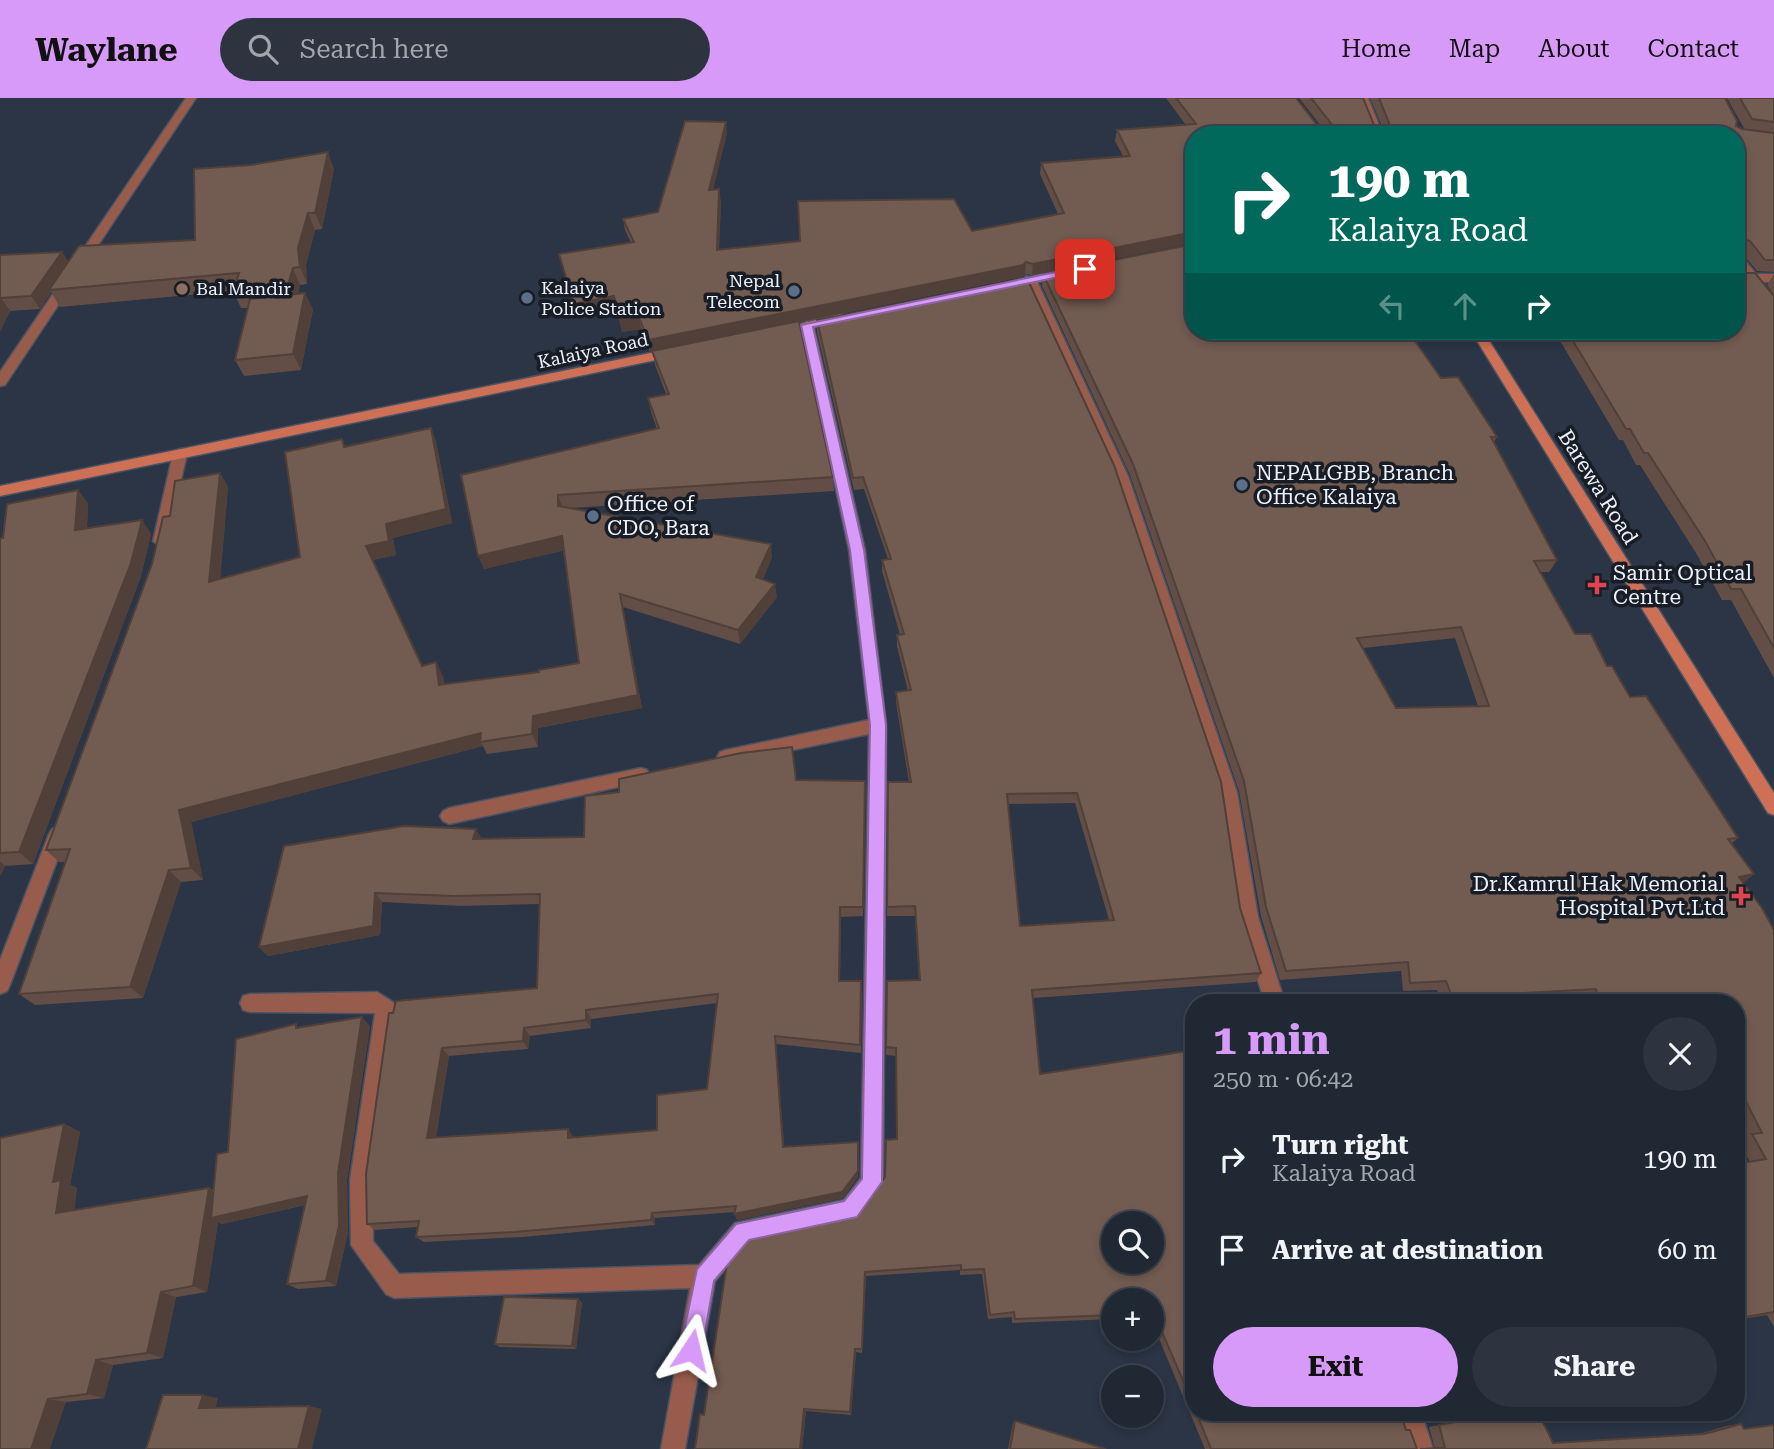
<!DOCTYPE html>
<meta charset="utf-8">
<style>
body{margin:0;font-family:"Roboto Serif",serif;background:#2d3440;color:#f1f3f6;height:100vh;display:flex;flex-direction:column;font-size:26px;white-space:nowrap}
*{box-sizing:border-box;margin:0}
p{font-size:23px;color:#a2a6ac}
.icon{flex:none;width:38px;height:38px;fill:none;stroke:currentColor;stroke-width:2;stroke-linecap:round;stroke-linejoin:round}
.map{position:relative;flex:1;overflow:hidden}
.details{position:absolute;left:1185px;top:896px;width:560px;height:427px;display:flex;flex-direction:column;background:#202834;border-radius:28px;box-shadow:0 4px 10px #0003,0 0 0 2px #3d444f}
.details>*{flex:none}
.top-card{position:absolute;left:1185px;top:28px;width:560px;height:214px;border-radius:28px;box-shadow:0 4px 10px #0003,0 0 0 2px #3d444f;background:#00695c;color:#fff;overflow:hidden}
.tools{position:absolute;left:1101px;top:1113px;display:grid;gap:14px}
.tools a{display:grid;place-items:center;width:63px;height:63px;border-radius:50%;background:#202834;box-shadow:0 4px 10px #0003,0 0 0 2px #3d444f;font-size:35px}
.pin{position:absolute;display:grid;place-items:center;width:60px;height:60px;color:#fff;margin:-30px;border-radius:14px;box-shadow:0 4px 10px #0006}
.me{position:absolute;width:77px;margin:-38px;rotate:10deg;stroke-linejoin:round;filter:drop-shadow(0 0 5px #0008)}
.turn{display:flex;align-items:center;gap:24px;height:147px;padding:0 28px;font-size:32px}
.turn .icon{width:91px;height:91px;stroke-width:2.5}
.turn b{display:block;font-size:49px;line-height:60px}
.lanes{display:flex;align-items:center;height:66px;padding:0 28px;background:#0003;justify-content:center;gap:35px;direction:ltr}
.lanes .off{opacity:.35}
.round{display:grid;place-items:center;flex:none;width:74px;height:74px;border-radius:37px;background:#2d3440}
.overview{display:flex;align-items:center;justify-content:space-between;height:119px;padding:0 28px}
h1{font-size:42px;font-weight:700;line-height:52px;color:#d89af8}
.button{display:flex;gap:14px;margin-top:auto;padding:14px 28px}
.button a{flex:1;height:80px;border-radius:42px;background:#d89af8;color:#111;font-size:28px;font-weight:700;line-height:80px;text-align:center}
.button a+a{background:#2d3440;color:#f1f3f6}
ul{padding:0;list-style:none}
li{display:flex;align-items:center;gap:21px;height:91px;padding:0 28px}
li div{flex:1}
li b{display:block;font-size:26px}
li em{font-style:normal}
header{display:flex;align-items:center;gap:42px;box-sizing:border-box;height:98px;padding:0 35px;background:#d89af8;color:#111}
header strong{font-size:33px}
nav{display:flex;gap:38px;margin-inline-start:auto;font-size:24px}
.search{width:490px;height:63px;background:#2d3440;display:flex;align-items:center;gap:18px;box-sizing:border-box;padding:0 24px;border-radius:38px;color:#a2a6ac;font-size:26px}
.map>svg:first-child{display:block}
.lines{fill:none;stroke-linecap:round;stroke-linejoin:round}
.minor-casing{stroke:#4a5363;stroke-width:3}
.tertiary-casing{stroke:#4a5363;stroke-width:3}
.secondary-casing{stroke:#4a5363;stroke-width:3}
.minor{fill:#985c4c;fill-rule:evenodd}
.tertiary{fill:#985c4c;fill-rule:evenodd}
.secondary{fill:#ce7056;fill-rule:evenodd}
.wall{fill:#624e46;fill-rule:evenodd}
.shaded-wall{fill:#504039}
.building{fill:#725b51;stroke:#504039;stroke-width:2;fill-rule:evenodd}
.route{fill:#d89af8;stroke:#8c64a1;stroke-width:2}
.education-dot{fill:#8d6e63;stroke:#181c24;stroke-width:2.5}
.service-dot{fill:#5c6f8a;stroke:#181c24;stroke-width:2.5}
.health-dot{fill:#e0444e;stroke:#181c24;stroke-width:2.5}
.labels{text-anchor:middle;stroke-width:7;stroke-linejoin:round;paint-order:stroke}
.far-poi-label{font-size:18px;fill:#ebf1fd;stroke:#181c24;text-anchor:start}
.far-street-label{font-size:18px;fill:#ebf1fd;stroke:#181c24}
.poi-label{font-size:21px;fill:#ebf1fd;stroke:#181c24;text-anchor:start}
.street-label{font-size:21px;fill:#ebf1fd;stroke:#181c24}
</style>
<header>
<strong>Waylane</strong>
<div class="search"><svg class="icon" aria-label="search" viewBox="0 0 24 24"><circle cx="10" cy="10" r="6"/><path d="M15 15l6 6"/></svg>Search here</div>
<nav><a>Home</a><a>Map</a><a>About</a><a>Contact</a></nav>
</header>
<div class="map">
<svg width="1774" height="1351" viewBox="0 0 1774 1351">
<rect width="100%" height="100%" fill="#2b3546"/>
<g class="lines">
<!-- minor casing -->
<g class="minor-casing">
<path id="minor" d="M186,0H196L5,287L0,288V274Z
M1736,155L1740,156L1756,176H1774V184H1761L1774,200V212L1770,211L1749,184H1736V176H1743L1736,167Z
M1026,178L1036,181L1128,378L1237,694L1258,819L1285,905H1265L1238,819L1219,694L1114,378L1024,181Z
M807,223L813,227L865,452L886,627L883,1084L858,1120L749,1143L715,1183L685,1351H661L690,1190L394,1200L386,1196L351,1147L350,1082L375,915L250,914L243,912L240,905L243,898L250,896L377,894L393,904L396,911L372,1082L373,1143L399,1176L699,1167L735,1125L844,1102L861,1080L869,636L726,666L720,664L717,659L720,654L726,652L869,622L849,452L801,227Z
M180,351L187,356L167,443L160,448L153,443L173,356Z
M641,670L647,672L650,677L647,682L641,684L449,726L443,723L440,718L443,713L449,710Z
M58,728L64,731L67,736L10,887L7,893L0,896V862L49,736L52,731Z
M1397,1314H1421L1433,1351H1409Z"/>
</g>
<!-- tertiary casing -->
<g class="tertiary-casing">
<path id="tertiary" d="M1358,0H1368L1383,37H1373Z"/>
</g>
<!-- secondary casing -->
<g class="secondary-casing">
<path id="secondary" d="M1066,170L1072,174L1070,177L1004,191L998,187Z
M840,216L844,217V223L778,237L772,233Z
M1471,233H1483L1774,695V717L1768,715Z
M675,250L680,251V257L0,398V388Z"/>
</g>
<!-- minor -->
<use href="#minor" class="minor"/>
<!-- tertiary -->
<use href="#tertiary" class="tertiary"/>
<!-- secondary -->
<use href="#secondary" class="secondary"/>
</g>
<!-- wall -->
<path class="wall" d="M1166,0H1296L1318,28H1321L1299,0H1363L1374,27L1382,28L1370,0H1725L1736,28L1745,32L1727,0H1774V174L1757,173L1741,154L1745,162L1742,167L1744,175L1774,198V580L1731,502H1722L1696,455L1640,367H1636L1623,342H1619L1556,236H1548L1546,233H1736V37H1194L1032,177L1025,176L1022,179L800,224L833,379L834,393L571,410L772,459L763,481L777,499L740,546L623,509L642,610L538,630V649L487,656L483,648L191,724L203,782L181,784L143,900L35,907L19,896L66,764H59L46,752L170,418L220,375L228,389L220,481L300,459L346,348L431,330L436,344L452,425L393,440L396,457L373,462L423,568L443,578L444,586L539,574L579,565L564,452L484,471L461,377L657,331L651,314L648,300L666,296L655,267L653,254H650L641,231L622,234L617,210L577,217L559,156L631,145L625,132L623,121L658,114L727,35L713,91L721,103L719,151L972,133L1058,116L1040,76L1041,65L1123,58L1115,43L1117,32L1186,27Z
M334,71L322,131L315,132L306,167L307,186L300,187L298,196L313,211L301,272L244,278L235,262L248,210H241L233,193L60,209L51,194L40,211L10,213L0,233V157L62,154L68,164L195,142Z
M1043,176L1441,280L1497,339L1494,344L1557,462L1549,474H1541L1575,536L1607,568L1738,740L1732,745L1754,776L1743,785L1774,832V1229L1767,1217L1736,1222V1066L1750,1064L1738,1043L1747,1039L1736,1018V905H1586V899L1487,905H1443L1437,892L1403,893L1401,873L1280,882L1261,818L1239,693L1130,377L1042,188ZM1455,540L1478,608L1396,610L1363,550Z
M1774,176V197L1767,187Z
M817,222L1240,810L1261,875L1256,884L1033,900L1040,976L1194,952V1314H1400L1406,1332L1417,1351H1205L1155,1231L1152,1232V1202H1113V1221L1012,1225V1219L988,1221L982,1176L960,1177V1172L866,1178L862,1255L856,1254L851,1317L806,1313L802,1351H695L704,1317L858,1117L885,1079L897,1041L896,958L886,957L887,883L919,882L915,818H887L888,684H909L896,604V594L908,593L897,548V537H900L882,473V462L888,461L864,391L854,392L817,234ZM1075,705L1109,822L1020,828L1008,706Z
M88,405L87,430L142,422L151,436L141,478L33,766L5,768L0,778V440Z
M796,682L865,693L863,818L841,819L840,883L862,892L861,955L776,946L784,1049L858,1044V1079L843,1100L737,1122L735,1114L655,1120V1127L522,1139L424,1144L416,1139L418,1129L375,1132L367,1126L389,915L537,890L540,806L461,808L382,804L380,837L268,858L259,849L481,741L584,739ZM717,905L707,991L657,1032L573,1039V1038L436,1039L449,958L528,951L530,938L591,930V921Z
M370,928L347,1082L348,1134L336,1188L298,1191L287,1186L305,1107L222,1126L218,1124L207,1194L176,1199L163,1260L113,1267L104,1300L66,1304L0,1351L64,1026L80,1034L70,1087L77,1090L74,1112L209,1090L213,1092L228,1054L300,930Z
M578,1201L582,1205L576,1251L500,1249L495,1246Z
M1015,1323L1106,1351H1008L1013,1325Z
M1741,1326L1744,1331L1774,1351H1435L1429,1329L1439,1327L1553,1345L1696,1337L1726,1328Z"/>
<!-- shaded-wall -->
<path class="shaded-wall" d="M726,24L727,35L710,103L709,92Z
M328,54L334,71L322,131L315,115Z
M719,91L721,103L718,163L717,152Z
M308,115L315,132L306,167L307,186L300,169L298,150Z
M1194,134V145L1032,177L1033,166Z
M62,154L70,166L49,192L51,194L40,211L31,198Z
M1026,164L1025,176L1022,179L650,254L648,242Z
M293,170L300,187L295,206L287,190Z
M305,195L313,211L301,272L293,256Z
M614,198L617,210L577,217L574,206Z
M1,200L10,213L0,233V202Z
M639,219L641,231L622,234L620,222Z
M431,330L436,344L452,425L393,440L396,457L373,462L429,581L366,448L386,426Z
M220,375L228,389L219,497L209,484Z
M78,392L88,405L86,446L75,432Z
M558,397L563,411L558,408Z
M142,422L151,436L141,478L33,766L19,754Z
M562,438L567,452L484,471L478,458Z
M771,446L772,459L758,492L756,479Z
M775,486L777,499L740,546L738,532Z
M620,496L623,509L642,610L538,630V649L532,636L533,618L638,597Z
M436,564L443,578L446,600L439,587Z
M481,635L480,644L483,648L191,724L203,782L191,770L179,712Z
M476,731L482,741H473Z
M0,763L5,768L0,778Z
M169,772L181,784L143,900L130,889Z
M1754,776L1743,785L1739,779Z
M375,795L382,804L380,837L268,858L259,849Z
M840,809L841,819L839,892V883Z
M586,912L591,921V930L586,922Z
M362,919L370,928L347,1082L348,1134L336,1188L326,1183L338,1075Z
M524,930L530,938L528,951L523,943Z
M775,938L776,946L785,1056L783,1049Z
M442,950L449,958L435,1046L427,1040Z
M64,1026L80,1034L70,1087L77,1090L73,1122L56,1115L53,1084Z
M568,1031L573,1038V1046L568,1040Z
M858,1044V1079L843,1100L737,1122L734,1116Z
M209,1090L223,1098H307L316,1104L222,1126L218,1124L207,1194L193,1188Z
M652,1115L655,1120V1127L651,1122Z
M161,1194L176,1199L163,1260L147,1255Z
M578,1201L582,1205L576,1251L572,1248Z
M855,1251L856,1254L851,1317L850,1314Z
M96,1262L113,1267L104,1300L87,1296Z
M203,1297L218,1300L215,1313L199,1310Z
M48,1301L66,1304L50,1351H31Z
M309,1308L322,1311L312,1351H298Z
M804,1311L806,1313L802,1351H800Z"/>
<!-- building -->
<path class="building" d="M1176,0H1296L1318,28H1333L1311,0H1363L1374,27L1387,28L1389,25L1379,0H1725L1737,23L1736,28L1742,31L1774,35V162H1765L1750,143L1744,141L1741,144V156L1745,162L1741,164L1744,175H1755L1774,198V550L1741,491H1731L1705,443L1648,355H1644L1630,331H1626L1567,233H1736V37H1411L1407,31L1290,36L1291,37H1194V134L1033,166L1026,164L1023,167L648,242L639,219L620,222L614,198L574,206L559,156L634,144L623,121L658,114L685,23L726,24L709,92L719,91L717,152L800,143L798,103L954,101L972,133L1064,115L1041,65L1130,58L1117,32L1196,26Z
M1740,0H1774V24L1752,21Z
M328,54L315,115H308L298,150L300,169L293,170L287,190L233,194L239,175L49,192L79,148L195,142L194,71L251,67Z
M1194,146V233H1408L1441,280L1458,279L1497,339H1491L1557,462L1534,463L1575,536H1591L1607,568H1612L1630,599L1646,598L1738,740L1728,741L1754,776L1739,779L1762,810L1774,832V1214L1740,1220L1736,1212V1066L1766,1061L1752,1036L1762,1035L1736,984V905H1598L1596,891L1452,899L1446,883L1410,885L1408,864L1286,873L1266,809L1244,683L1133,366L1043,176ZM1461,529L1489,608L1396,610L1357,540Z
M62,154L31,198L1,200L0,202V157Z
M1027,180L1114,367L1221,684L1240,810L1261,875L1032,892L1040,976L1194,952V1308L1159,1227L1152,1228V1202H1113V1217L1015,1221L1014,1214L990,1217L984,1171L961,1172V1167L865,1174L862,1251H855L850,1314L804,1311L800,1351H695L700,1316L704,1317L727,1165L748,1140L858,1117L885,1079L886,1042L897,1041L896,950L886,949L887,883L920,882L915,808L887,809L888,684H911L896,594L911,592L897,537L904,536L882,462L891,461L863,379L853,380L817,222ZM1077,695L1114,822L1020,828L1007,696ZM1113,1125H1152V1164H1113Z
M305,195L293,256L235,262L250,201Z
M799,223L833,379L558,397V408L771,446L756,479L775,486L738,532L620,496L638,597L533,618L532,636L480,644L481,635L179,712L191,770L169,772L130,889L19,896L70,751L46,752L152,466L163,419L170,418L175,383L220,375L209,484L300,459L285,354L342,341L344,349L431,330L446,411L386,426L389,443L366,448L422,568L436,564L439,587L539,574V572L579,565L562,438L478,458L461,377L659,330L648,300L669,296L652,253Z
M78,392L75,432L142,422L131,465L19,754L0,755V440H3L7,406Z
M792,649L796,682L865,683L863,809H840L839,883H861L860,947L775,938L783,1049L858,1044V1073L842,1094L734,1116L736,1108L652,1115L651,1122L515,1134L416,1139L419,1123L367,1126L366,1076L389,915H393L396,903L537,890L540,796L454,798L375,795L373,828L259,849L284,748L404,728L476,731L473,741L584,739L585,698L619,694V681L741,655ZM718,896L707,991L657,997V1032L568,1040V1031L427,1040L442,950L523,943L524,930L586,922V912Z
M362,919L338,1075L339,1128L326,1183L287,1186L307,1098L211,1120L217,1056L228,1054L236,941L296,926V930Z
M64,1026L53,1084L61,1082L56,1115L209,1090L193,1188L161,1194L147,1255L96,1262L87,1296L48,1301L31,1351H0V1040Z
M504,1199L578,1201L572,1248L495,1246Z
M163,1297H203L199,1310L309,1308L298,1351H146Z
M1196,1314H1400L1406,1332H1410L1417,1351H1211Z
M1511,1314H1538L1553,1345L1704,1336L1741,1326L1744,1331L1774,1327V1351H1420L1445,1350L1439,1327Z
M1015,1323L1106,1351H1010Z"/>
<!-- route -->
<path class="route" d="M1085,168H1089V173L813,229L864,452L886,627L882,1084L857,1119L749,1142L714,1183L702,1252L699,1260L691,1263L683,1260L680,1252L697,1171L736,1126L844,1103L862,1081L870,627L850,452L801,227Z"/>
<!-- markers -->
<circle class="education-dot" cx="182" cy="191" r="7"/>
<g class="service-dot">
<circle cx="794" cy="193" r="7"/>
<circle cx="527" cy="200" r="7"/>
<circle cx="1242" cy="387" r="7"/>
<circle cx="593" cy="418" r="7"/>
</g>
<g class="health-dot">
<path d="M1593.5 476.5h7v7h7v7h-7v7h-7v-7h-7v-7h7z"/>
<path d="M1737.5 787.5h7v7h7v7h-7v7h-7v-7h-7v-7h7z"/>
</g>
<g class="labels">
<!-- far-poi labels -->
<g class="far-poi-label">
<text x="780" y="189" text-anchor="end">Nepal<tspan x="780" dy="21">Telecom</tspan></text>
<text x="541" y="196">Kalaiya<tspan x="541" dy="21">Police Station</tspan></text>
<text x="196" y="197">Bal Mandir</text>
</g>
<!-- far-street labels -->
<g class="far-street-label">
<text transform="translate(593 253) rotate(-12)" y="6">Kalaiya Road</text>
</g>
<!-- poi labels -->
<g class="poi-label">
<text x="1256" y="382">NEPALGBB, Branch<tspan x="1256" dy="24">Office Kalaiya</tspan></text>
<text x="607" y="413">Office of<tspan x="607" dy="24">CDO, Bara</tspan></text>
<text x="1613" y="482">Samir Optical<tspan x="1613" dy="24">Centre</tspan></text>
<text x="1725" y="793" text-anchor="end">Dr.Kamrul Hak Memorial<tspan x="1725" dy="24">Hospital Pvt.Ltd</tspan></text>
</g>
<!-- street labels -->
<g class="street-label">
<text transform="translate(1598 389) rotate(58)" y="7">Barewa Road</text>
</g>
</g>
</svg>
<div class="tools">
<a><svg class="icon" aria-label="search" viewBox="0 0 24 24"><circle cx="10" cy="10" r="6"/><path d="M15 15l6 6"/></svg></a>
<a>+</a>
<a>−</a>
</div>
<div class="pin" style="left:1085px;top:171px;background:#d93025"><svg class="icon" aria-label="arrive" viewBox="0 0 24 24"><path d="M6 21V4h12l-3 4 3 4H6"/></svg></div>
<svg class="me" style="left:691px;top:1252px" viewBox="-20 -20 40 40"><path d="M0-17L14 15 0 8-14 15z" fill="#d89af8" stroke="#fff" stroke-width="4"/></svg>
<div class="top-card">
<div class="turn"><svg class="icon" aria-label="right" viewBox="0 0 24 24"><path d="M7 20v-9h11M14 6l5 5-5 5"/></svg><div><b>190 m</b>Kalaiya Road</div></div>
<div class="lanes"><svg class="icon off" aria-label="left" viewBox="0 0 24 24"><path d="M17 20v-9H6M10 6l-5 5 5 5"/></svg><svg class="icon off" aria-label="ahead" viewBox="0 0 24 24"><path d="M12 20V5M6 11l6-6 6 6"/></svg><svg class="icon" aria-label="right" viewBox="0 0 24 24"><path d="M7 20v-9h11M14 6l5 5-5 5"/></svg></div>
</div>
<section class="details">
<div class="overview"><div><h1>1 min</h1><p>250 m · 06:42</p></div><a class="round"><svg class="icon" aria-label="close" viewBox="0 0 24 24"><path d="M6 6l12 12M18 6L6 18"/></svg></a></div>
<ul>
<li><svg class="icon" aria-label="right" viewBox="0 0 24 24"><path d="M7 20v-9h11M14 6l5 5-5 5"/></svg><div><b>Turn right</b><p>Kalaiya Road</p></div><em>190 m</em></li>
<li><svg class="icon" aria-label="arrive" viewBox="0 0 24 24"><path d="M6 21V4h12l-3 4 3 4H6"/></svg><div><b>Arrive at destination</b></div><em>60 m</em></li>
</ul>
<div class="button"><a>Exit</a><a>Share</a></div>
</section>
</div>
